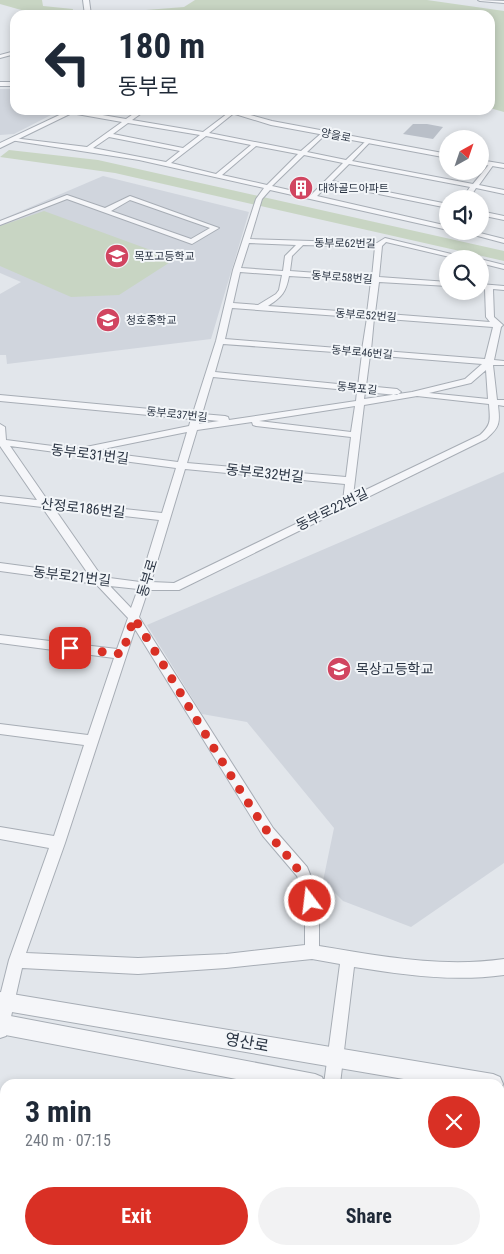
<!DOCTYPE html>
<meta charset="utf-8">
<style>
body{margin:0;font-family:"Roboto Condensed","Noto Sans KR",sans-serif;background:#f2f2f3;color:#1f2937;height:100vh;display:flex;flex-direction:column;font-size:19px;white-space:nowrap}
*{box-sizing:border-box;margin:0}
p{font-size:16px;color:#747a83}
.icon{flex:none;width:28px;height:28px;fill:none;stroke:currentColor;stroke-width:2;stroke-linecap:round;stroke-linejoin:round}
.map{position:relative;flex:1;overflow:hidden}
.details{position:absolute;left:0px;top:1079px;width:505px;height:176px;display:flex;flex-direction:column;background:#fff;border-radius:15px 15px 0 0;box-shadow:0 2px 8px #0003}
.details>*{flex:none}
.guide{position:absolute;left:10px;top:10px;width:485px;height:105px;border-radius:15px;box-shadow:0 2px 8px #0003;background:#fff;color:#1f2937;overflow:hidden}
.needle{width:32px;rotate:40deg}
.tools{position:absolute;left:439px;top:130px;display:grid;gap:10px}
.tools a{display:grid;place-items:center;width:50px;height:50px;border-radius:50%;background:#fff;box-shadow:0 2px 8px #0003;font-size:25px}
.pin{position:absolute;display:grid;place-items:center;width:42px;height:42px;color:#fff;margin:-21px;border-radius:10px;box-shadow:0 2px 8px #0006}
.me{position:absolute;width:55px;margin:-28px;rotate:345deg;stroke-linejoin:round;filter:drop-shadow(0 0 4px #0008)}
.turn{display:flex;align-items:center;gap:18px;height:105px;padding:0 25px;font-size:22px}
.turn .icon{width:65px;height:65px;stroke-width:2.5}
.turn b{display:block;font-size:35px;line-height:42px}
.round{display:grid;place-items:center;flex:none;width:52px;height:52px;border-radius:26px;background:#f2f2f3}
.summary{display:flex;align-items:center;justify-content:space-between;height:85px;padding:0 25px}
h1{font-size:30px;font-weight:700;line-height:38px}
.button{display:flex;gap:10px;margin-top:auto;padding:10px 25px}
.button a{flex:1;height:58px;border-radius:30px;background:#d93025;color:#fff;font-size:20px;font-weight:700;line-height:58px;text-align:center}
.button a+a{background:#f2f2f3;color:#1f2937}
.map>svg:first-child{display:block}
.built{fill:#d0d5dd}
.green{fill:#c8d5c3}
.building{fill:#b9bfc8}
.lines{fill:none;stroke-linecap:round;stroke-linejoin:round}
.minor-casing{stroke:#a7adb5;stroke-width:2}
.tertiary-casing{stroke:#a7adb5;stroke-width:2}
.minor{fill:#f5f6f9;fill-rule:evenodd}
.tertiary{fill:#f5f6f9;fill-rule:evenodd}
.route{stroke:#d93025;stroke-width:9;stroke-dasharray:0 16.2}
.labels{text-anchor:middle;stroke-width:4;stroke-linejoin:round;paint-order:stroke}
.far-street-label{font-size:11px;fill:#2a3443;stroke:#f2f5f8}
.far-poi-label{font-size:11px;fill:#2a3443;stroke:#f2f5f8;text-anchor:start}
.street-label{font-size:14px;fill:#2a3443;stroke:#f2f5f8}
.poi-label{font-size:14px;fill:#2a3443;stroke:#f2f5f8;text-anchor:start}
.near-street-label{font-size:16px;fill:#2a3443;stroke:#f2f5f8}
</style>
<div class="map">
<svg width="504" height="1254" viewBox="0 0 504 1254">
<rect width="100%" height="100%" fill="#e2e6eb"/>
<!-- built -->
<path class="built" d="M0,89H15V110H55L53,114L14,134L0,135Z
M103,176L249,212L211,339L7,364L6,355H0V294L21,282L0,273V220Z
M504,472V863L411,927L343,901L323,881L334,828L247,722L202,714L147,625Z"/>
<!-- green -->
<path class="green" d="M0,0H42L43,6L73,9L72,15H39L0,4Z
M195,0H427L504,11V112L490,108V15H148L146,10L184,7Z
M9,150L98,160L504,251V261L115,173L0,157Z
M44,211L175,259L119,295L71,297L0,266V226Z"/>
<!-- building -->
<path class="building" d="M413,124H427L443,127L433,139L403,134Z"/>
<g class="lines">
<!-- minor casing -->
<g class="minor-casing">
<path id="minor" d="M478,0L504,1V3L480,1Z
M15,51V54L0,58V55Z
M73,110L126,119L139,110H146L132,120L203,132L232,110L234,113L209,133L301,151L324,131L326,134L307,152L346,160L368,139L370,140V142L352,161L473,184L491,162L494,164L479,185L504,190V194L476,188L469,199H462L470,187L349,164L332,181L448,204V208L329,184L317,196L448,226V230L270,190L262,199L250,239L377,243L385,238L472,259H458L386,242L382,246L379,277L448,282V286L379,282L375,313L490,322L486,317L485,289L480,288V284L504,286V290L493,289L494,317L503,325L501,327L494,360L504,361V365H493L497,400H504V406L498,405C500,423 500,427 486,439L179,590H148L139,617L273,828L307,867L316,889L319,913V946C381,956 441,968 504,959V975C453,982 405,975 354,967L340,1084H324L340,964L312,959L226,968L138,974L22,968L8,1030L6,1036L0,1038V996L9,960L49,848L0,839V827L54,836L84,745L0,734V724L88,735L114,658L0,643V635L117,649L128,618L96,584L0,571V563L89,575L42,507L0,502V496L37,500L0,446V424L5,427L6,440L76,449L189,426L191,419L0,401V395L193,413L216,341L233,270L256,199L264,188L139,160L10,140L13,138L87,147L122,122L71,113ZM128,123L200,135L183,148L113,134ZM206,136L251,145L216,174L171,163ZM109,137L180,151L166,162L93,148ZM256,146L298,154L267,185L222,175ZM304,155L343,163L311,195L272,186ZM249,243L296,245L285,256L283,271L241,268ZM303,245L375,247L372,277L290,271L292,256ZM240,272L282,275L279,290L276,294L258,305L233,303ZM289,276L371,281L367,313L268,306C282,297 286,292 289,276ZM232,308L367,318L362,350L225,339ZM374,318L493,327L485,359L371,350ZM223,344L362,354L358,386L215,372ZM370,355L482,364L465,379L412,392L364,399L365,392L397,395L401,392L397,389L366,386ZM486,370L488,399L429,393L471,383ZM213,377L357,391L356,401L229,420L228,417L225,416L202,414ZM417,396L489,404C490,420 492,424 480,435L353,496L364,405ZM355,406L351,432L259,421ZM200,419L219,421L199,424ZM252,422L253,425L256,426L351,437L346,477L187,463L197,430ZM187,432L178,462L93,451ZM10,446L176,468L162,513L48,501ZM185,469L345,484L343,501L174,583L151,582ZM54,508L159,520L140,582L102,577ZM110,586L138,589L131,608ZM135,629L263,836L297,876L302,889L305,913V945L226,954L138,958L26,953L65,843Z
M67,195L105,208L130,196L219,228L192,244L67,199L0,225V221ZM130,200L210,228L191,239L111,211Z
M480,211L504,216V220L480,215Z
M459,231H472L504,239V243Z
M480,259L504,265V269L480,263Z
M0,1218L5,1219V1237L0,1236Z
M111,1250H147L149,1254H113Z
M302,1250H320L319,1254H301Z
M478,1250H496V1254H478Z"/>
</g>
<!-- tertiary casing -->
<g class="tertiary-casing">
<path id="tertiary" d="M83,0H89L91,15H85Z
M0,82H15V86H0Z
M70,110H78L0,148V143Z
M222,110H232L272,121L448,154V158L271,125Z
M480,160L504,164V168L480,164Z
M0,992L493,1074L500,1077L503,1084L500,1091V1084H433L0,1010Z
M0,1014L315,1074L322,1077L325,1084H262L0,1034Z
M500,1106L504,1107V1127L500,1126Z"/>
</g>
<!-- minor -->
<use href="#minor" class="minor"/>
<!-- tertiary -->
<use href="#tertiary" class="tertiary"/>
</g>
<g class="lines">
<!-- route -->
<path class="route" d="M70,648L122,654L134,618C179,688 220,762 267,831C284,855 306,870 310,901"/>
</g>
<!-- icons -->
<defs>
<g id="building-disc" transform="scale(1.25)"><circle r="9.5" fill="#d14560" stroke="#f2f5f8"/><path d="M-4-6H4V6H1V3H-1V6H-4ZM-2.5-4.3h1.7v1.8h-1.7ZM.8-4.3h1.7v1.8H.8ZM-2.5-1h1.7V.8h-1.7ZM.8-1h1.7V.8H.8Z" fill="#fff"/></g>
<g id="school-disc" transform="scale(1.25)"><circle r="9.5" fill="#d14560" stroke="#f2f5f8"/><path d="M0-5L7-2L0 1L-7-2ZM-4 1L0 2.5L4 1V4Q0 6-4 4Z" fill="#fff"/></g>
</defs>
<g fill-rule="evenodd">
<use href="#building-disc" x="301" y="188"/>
<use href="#school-disc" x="117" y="256"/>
<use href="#school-disc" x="108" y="320"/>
<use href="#school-disc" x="339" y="669"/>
</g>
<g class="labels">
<!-- far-street labels -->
<g class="far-street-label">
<text transform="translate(336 135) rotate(11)" y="4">양을로</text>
<text transform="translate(345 243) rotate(1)" y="4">동부로62번길</text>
<text transform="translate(342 277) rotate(4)" y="4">동부로58번길</text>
<text transform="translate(366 315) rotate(4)" y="4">동부로52번길</text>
<text transform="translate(362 352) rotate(5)" y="4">동부로46번길</text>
<text transform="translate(357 388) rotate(6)" y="4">동목포길</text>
<text transform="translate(177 414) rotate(6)" y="4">동부로37번길</text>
</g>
<!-- far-poi labels -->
<g class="far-poi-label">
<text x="318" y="192">대하골드아파트</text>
<text x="134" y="260">목포고등학교</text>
<text x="126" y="324">청호중학교</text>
</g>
<!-- street labels -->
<g class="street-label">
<text transform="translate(90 454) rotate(7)" y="5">동부로31번길</text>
<text transform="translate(265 473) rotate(6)" y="5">동부로32번길</text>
<text transform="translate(83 508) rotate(6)" y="5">산정로186번길</text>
<text transform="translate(332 509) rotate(-26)" y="5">동부로22번길</text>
<text transform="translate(72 576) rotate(7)" y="5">동부로21번길</text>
<text transform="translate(147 578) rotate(-73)" y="5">동부로</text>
</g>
<!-- poi labels -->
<g class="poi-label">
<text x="356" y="674">목상고등학교</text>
</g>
<!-- near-street labels -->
<g class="near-street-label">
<text transform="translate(247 1042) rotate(10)" y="6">영산로</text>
</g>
</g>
</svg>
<div class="tools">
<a><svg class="needle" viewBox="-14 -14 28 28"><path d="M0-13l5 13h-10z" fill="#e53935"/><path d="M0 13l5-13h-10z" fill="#747a83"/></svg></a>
<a><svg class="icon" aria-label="sound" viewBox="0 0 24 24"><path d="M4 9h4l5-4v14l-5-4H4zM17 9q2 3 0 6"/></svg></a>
<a><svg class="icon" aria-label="search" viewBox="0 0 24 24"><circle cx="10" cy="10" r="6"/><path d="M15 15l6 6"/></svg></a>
</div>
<div class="pin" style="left:70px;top:648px;background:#d93025"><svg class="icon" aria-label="arrive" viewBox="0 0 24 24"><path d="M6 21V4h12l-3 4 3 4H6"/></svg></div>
<svg class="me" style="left:310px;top:901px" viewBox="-20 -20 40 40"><circle r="17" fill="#d93025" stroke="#fff" stroke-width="3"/><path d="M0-11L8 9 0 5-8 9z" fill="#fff"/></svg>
<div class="guide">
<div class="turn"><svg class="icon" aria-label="left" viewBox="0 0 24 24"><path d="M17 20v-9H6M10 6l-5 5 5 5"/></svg><div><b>180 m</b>동부로</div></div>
</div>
<section class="details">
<div class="summary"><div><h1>3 min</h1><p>240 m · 07:15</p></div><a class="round" style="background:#d93025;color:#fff"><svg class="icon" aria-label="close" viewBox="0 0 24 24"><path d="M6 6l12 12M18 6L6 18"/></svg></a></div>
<div class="button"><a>Exit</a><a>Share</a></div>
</section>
</div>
